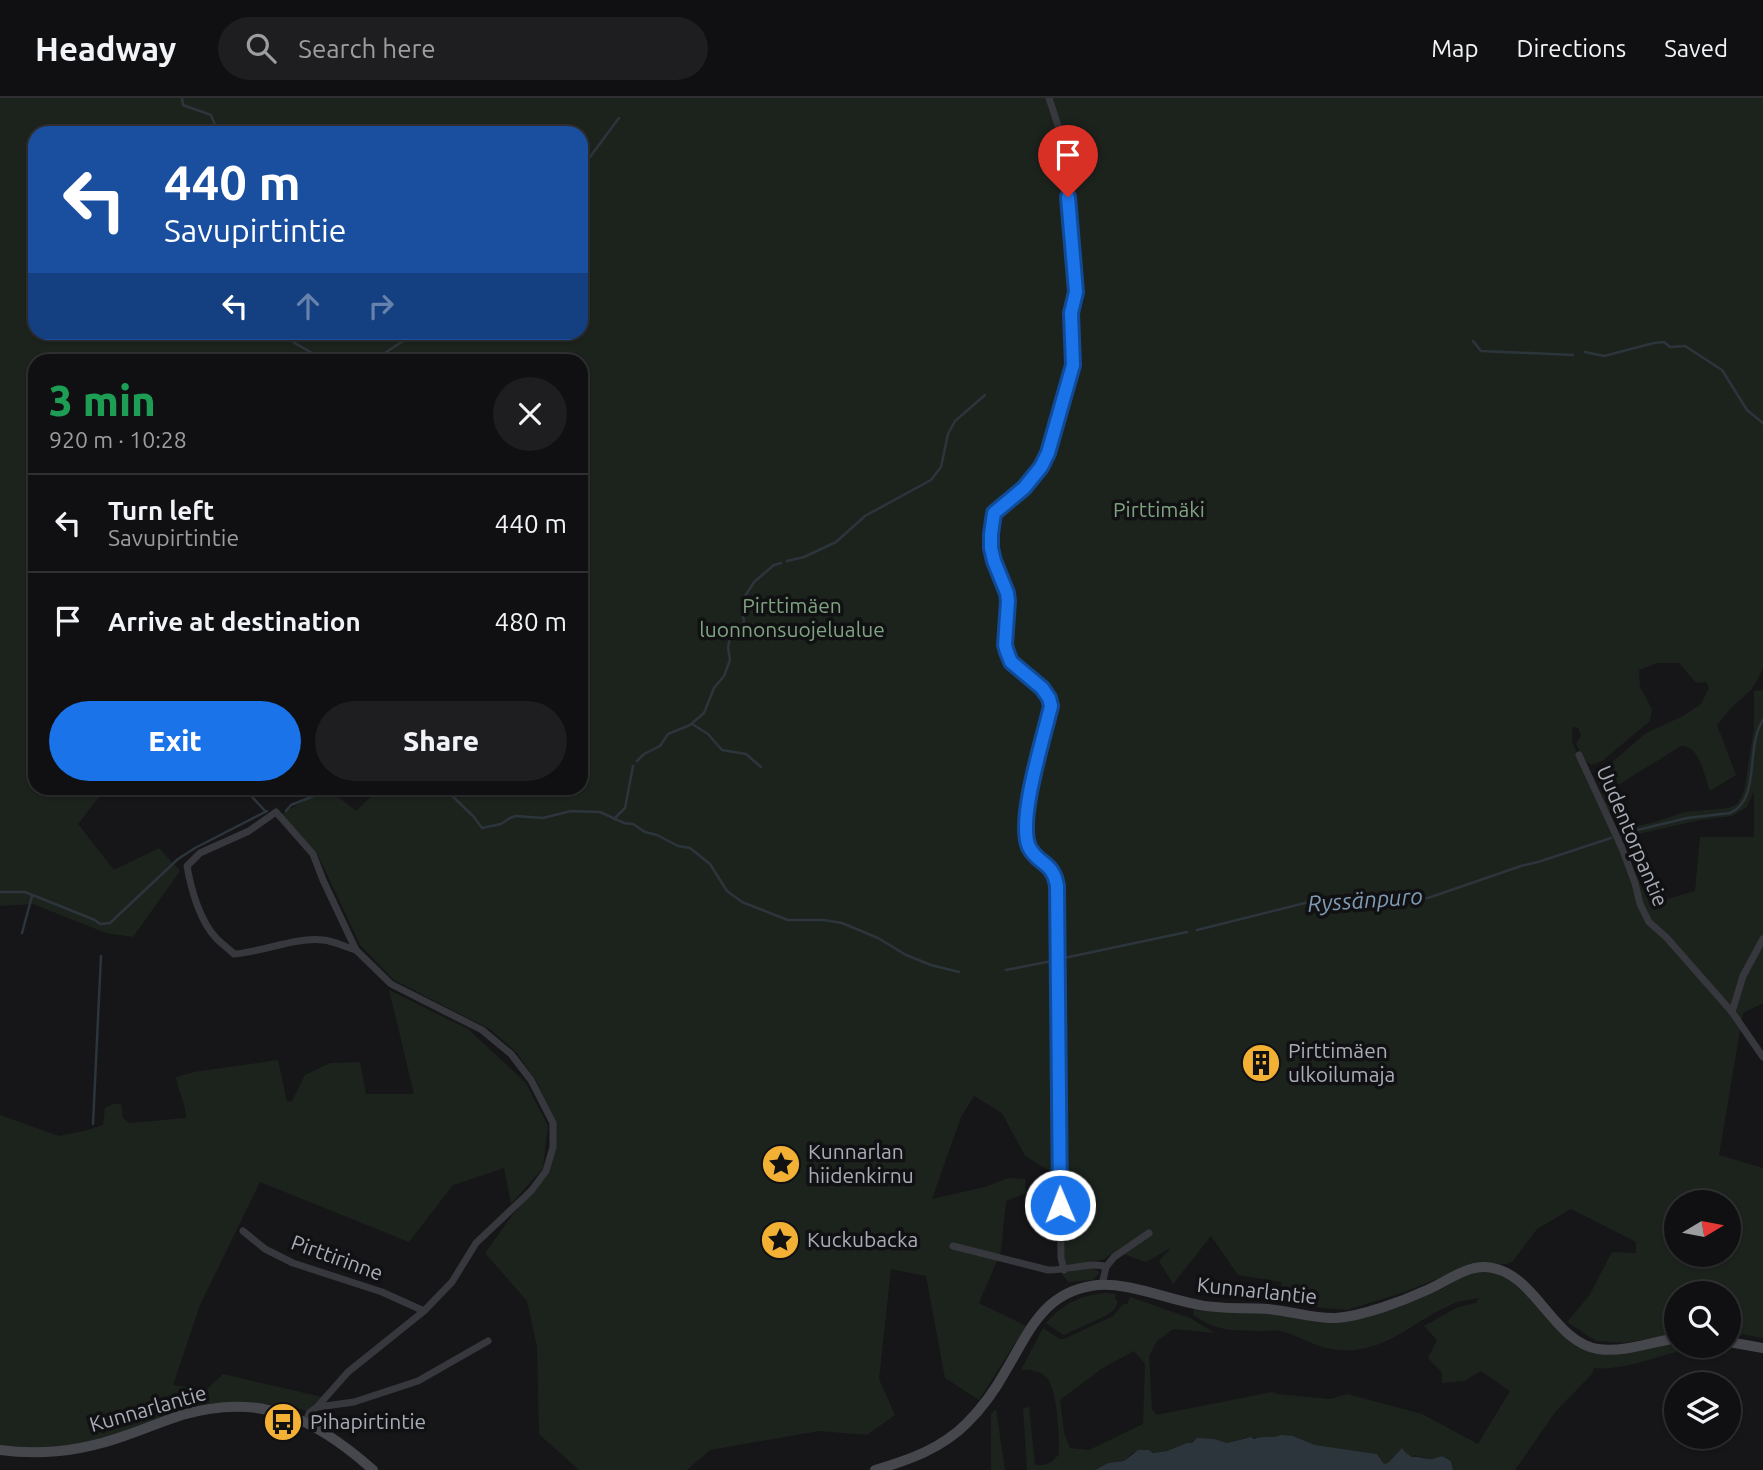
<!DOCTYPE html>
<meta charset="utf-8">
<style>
body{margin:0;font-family:Ubuntu,sans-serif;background:#1e1e20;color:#f1f3f6;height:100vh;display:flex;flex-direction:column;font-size:26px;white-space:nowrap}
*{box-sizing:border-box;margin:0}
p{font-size:23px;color:#9c9d9f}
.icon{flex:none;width:38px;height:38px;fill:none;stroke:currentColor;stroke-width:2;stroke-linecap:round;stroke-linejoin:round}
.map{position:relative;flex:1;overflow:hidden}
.details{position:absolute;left:28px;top:256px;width:560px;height:441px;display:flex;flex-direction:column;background:#101012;border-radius:21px;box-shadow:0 2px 5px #0004,0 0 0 2px #303032}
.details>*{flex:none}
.banner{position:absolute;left:28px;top:28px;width:560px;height:214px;border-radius:21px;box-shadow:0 2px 5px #0004,0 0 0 2px #303032;background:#1a4fa0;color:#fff;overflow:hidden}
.needle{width:46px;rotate:80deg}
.tools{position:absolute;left:1664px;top:1092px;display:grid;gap:14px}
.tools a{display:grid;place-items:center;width:77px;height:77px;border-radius:50%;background:#101012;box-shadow:0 2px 5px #0004,0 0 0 2px #303032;font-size:35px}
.pin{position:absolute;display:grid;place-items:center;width:60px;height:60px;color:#fff;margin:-72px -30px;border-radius:50% 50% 50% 0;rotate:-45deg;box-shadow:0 0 7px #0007}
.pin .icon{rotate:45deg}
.me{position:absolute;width:77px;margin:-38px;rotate:359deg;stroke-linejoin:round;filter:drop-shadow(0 0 5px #0008)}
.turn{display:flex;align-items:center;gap:24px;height:147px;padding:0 21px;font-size:32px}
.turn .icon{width:91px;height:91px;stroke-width:2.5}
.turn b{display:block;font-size:49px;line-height:60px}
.lanes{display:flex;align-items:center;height:66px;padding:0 21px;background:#0003;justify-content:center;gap:35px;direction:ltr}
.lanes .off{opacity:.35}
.round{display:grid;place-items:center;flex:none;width:74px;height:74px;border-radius:37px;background:#1e1e20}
.summary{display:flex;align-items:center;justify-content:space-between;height:119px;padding:0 21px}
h1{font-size:42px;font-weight:800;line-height:52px;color:#1e9e55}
.primary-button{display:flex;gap:14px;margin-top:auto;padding:14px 21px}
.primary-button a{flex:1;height:80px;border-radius:42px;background:#1a73e8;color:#fff;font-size:28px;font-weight:800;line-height:80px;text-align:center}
.primary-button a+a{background:#1e1e20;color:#f1f3f6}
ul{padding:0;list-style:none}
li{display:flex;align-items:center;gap:21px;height:98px;padding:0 21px;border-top:2px solid #303032}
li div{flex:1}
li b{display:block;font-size:26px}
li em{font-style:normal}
header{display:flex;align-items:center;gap:42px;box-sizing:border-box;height:98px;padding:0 35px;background:#101012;border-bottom:2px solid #303032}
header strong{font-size:33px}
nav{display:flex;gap:38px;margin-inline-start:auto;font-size:24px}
.search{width:490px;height:63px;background:#1e1e20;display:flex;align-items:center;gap:18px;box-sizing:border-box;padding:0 24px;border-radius:38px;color:#9c9d9f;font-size:26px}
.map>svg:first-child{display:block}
.green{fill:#1c231d;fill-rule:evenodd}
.water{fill:#2c353c}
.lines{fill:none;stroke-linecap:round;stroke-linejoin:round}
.stream{stroke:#2c353c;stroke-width:2.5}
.minor{stroke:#37383d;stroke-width:7}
.secondary{stroke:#45474d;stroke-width:10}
.route-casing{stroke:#114b97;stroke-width:18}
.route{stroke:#1a73e8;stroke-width:12}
.labels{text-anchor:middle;stroke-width:7;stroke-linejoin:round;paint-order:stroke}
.park-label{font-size:21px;fill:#7fa381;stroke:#111113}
.street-label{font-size:21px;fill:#a8adb8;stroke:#111113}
.poi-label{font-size:21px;fill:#a8adb8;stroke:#111113;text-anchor:start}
.water-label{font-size:23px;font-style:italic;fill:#7f9bb3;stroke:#111113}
</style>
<header>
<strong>Headway</strong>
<div class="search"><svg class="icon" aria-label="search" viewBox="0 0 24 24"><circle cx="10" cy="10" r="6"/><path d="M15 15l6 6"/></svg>Search here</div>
<nav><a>Map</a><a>Directions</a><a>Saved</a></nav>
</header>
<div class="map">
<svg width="1763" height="1372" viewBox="0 0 1763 1372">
<rect width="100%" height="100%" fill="#161618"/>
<!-- green -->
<path class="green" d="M0,0H1763V571L1752,591L1731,610L1717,627L1736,677L1710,693C1704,678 1700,647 1681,648L1615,689L1609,698L1613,712L1612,714L1608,713L1600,691L1599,683L1603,672L1646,635L1683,618L1701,606L1709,590L1706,584L1696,585L1679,565H1657L1639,572L1640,589L1652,611L1650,623L1602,663L1591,667L1585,662L1576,646L1581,637L1578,630L1572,629V644L1650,806L1695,793L1700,739H1754V693L1747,709L1732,718L1700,722L1621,740L1618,733L1620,731L1651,725L1685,714L1729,710L1737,706L1744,693L1754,630V593L1763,592V905L1743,915L1719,1057L1763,1070V1240L1742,1236L1741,1238L1729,1237V1195H1676V1236L1624,1245L1596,1243L1567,1224L1589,1198L1612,1154L1636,1155V1144L1571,1111L1537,1131L1512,1164H1509L1508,1166H1474L1405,1194L1347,1212L1283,1206L1281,1184L1238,1177L1211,1138L1173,1186L1159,1163L1172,1149L1146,1164L1120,1155L1111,1156L1104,1161L1060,1173L1056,1077L1025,1058L1002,1015L974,998L961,1019L932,1101L985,1089L1008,1080L1025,1081L1026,1095L1006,1103L1001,1153L979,1205L1026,1228L979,1302L945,1280L926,1178L891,1171L879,1281L895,1317L867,1337L819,1333L710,1352L687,1372H579L539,1336L537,1249L527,1203L485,1155L514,1115L549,1075L556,1050V1028L537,984L517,955L491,932L394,882L360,847L317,755L281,716L327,690L356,713L380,690H581V262H35V690H106L78,726L114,772L159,750L180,773L133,839L106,835L33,806L0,808ZM35,35H581V234H35ZM1676,1104H1729V1157H1676Z
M389,892L468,931L526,985L548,1028L543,1070L511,1106L504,1070L453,1087L409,1144L260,1084L200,1207L173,1287L206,1292L223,1276L322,1299L307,1313L280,1305L279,1307L242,1304L76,1347L50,1351L0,1349V1017L59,1038L84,1033L103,1027L105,1010L113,1006H121L123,1020L129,1025L186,1020C186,1006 178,993 176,979L194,974L278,962L287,1004L292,1003L305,977L330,965L360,964L366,996H414Z
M1092,1170L1098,1173L1099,1176L1092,1182L1068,1184L1061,1175Z
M1484,1173L1498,1175L1508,1181L1526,1195L1586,1251L1676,1244V1248H1689L1687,1251C1659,1258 1622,1273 1594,1270L1592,1276L1556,1313L1515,1372H1453L1451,1363L1446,1359L1429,1361L1415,1357L1412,1359L1405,1355L1404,1352L1393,1359L1388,1366H1384L1377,1356L1315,1347L1293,1338L1245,1340L1227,1345L1194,1343L1192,1345H1187L1167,1353L1153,1355L1149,1352L1132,1355L1124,1363L1108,1365L1095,1372H1027L1023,1310L1029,1309L1035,1367C1047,1368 1052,1365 1059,1356C1059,1339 1058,1293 1047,1280C1041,1273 1030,1271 1021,1272L1043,1230L1060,1241H1064L1113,1218L1123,1206H1127L1130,1199L1190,1220L1215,1235L1173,1231L1157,1243L1149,1258L1152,1311L1156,1317L1272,1294L1277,1296L1330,1301L1347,1296L1422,1316L1478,1346L1510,1293L1481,1273L1464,1283L1442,1285V1275L1428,1260L1437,1242L1424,1228L1458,1209L1476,1205L1479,1200C1473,1201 1465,1202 1458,1204C1413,1220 1386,1260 1331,1251C1313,1248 1298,1237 1281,1233C1274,1232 1266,1233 1259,1233C1229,1232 1220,1234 1193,1217L1194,1211L1262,1213L1328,1223L1384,1213L1440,1192L1465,1177ZM1134,1253L1145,1266L1143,1326L1089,1352L1070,1350L1064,1335L1060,1302L1101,1271Z
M1106,1195L1116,1196L1115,1200L1118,1204L1114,1212L1107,1217L1064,1237L1062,1236L1046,1225C1063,1206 1080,1197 1106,1195Z
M996,1311L1005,1372H991V1316Z"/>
<!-- water -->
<path class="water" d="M1281,1337L1293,1338L1315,1347L1377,1356L1384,1366L1388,1365L1402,1350L1406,1355L1412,1359C1420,1358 1423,1361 1429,1361C1440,1361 1439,1354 1451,1363L1453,1372H1095L1108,1365L1124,1363L1138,1352H1149L1153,1355L1167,1353L1187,1345H1192L1197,1340L1214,1341L1227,1345L1251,1339L1254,1341C1262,1337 1272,1341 1281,1337Z"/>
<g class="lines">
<!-- stream -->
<path class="stream" d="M182,0L183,7L211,17L215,27L226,35
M581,71L619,20
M287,234L293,244L324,262
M1473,243L1481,253L1573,257
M1585,254L1604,258L1654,245L1664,244L1670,249L1685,248L1722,272L1747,312L1763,325
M374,262L417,234
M787,463L804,459L836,444L865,418L931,382L941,369L948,336L955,323L985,297
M692,626L708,636L722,652L746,656L761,669
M637,663L644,656L660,648L668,636L690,627L704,615L714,590L724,578L730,562L728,549L730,541L740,534L744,524L742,512L744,500L754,484L774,467L781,465
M244,690L265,713
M444,690L474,719L482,730L501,726L510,720L516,718L543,720L571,713L600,714L624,725L633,726L645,734L657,737L678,748L690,750L710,766L727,793L742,804L788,822H824L842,825L878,840L906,857L931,867L959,874
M286,713L291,707L334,690
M614,721L625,710L633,668
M1621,736L1687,720L1730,715C1761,702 1745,649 1763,622
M0,794H25L95,822L100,826L110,825L178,761L195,750L267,713
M1197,832L1305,805L1321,802L1375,805L1428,800L1521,768L1538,764L1611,740
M22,835L32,798
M1064,860L1187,834
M1006,872L1052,863
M93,1026L101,858"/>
<!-- minor -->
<path class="minor" d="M1049,0L1062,40L1065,56L1070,137L1076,194L1071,215L1073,267L1048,355L1041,369L1024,390L994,415L992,424L991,450L1007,495L1008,503L1005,547L1007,554L1011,564L1042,590L1049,600L1051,608C1044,639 1017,722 1029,748C1038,767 1053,763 1057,788L1061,1160L1064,1172
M1579,657L1622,750L1635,785L1640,806L1649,824L1666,839L1732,914L1763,959
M1732,914L1743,878L1763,841
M243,1133L265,1151L293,1165L382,1194L424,1213
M953,1148L1048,1172C1065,1173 1093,1163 1106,1169
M1102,1187L1106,1169L1114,1159L1149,1135
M318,1309L354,1304L418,1283L488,1243
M306,1324L309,1315L317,1309L348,1274L424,1213L452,1184L476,1145L531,1093L546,1073L553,1049V1025L531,982L511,956L482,932L391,886L356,852L323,782L313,756L276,714L249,733L200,755L187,768C191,791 200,824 217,841C222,846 229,851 234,856C264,854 293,839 323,842C334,843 345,849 356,852"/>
<!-- secondary -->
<path class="secondary" d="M1729,1244L1763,1250
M0,1352C43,1358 86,1352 127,1337C145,1331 163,1323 182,1317C261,1294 315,1320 373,1372
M875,1372C909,1362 941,1351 967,1325C982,1310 995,1292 1005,1274C1028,1236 1042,1196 1091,1188C1122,1182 1164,1200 1195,1206C1219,1212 1244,1209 1268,1211C1291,1213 1314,1221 1336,1220C1363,1218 1403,1203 1427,1192C1446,1184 1465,1168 1486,1169C1535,1172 1552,1244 1598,1251C1622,1255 1653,1244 1676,1240"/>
</g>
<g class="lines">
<!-- route casing -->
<g class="route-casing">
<path id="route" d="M1060,1107L1057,788C1053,763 1038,767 1029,749C1017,722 1044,639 1051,608L1049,600L1042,590L1011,564L1007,554L1005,547L1008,503L1007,495L994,463L991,450V436L994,415L1024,390L1041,369L1048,355L1073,267L1071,215L1076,194L1068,99"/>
</g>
<!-- route -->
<use href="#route" class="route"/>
</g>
<!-- icons -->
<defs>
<g id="building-disc" transform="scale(2.0125)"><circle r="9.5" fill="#f2b134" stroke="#111113"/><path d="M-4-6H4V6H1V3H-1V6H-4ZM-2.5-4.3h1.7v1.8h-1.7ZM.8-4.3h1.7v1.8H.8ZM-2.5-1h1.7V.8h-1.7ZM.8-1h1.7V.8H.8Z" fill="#111"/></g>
<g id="sight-disc" transform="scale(2.0125)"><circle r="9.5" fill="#f2b134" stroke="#111113"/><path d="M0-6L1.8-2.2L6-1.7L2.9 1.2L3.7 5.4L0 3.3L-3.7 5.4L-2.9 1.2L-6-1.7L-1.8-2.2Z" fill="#111"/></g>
<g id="bus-disc" transform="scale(2.0125)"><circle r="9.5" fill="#f2b134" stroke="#111113"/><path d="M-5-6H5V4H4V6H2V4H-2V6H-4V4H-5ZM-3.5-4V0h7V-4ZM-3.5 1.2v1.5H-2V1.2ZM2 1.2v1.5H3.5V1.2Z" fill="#111"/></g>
</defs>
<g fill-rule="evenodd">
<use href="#building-disc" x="1261" y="965"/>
<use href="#sight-disc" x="781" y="1066"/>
<use href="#sight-disc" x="780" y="1142"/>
<use href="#bus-disc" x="283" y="1324"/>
</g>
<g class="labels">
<!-- park labels -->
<g class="park-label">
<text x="1159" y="419">Pirttimäki</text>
<text x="792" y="515">Pirttimäen<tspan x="792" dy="24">luonnonsuojelualue</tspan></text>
</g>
<!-- street labels -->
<g class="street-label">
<text transform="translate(1632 738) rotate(67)" y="7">Uudentorpantie</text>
<text transform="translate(337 1160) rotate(20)" y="7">Pirttirinne</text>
<text transform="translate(1257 1193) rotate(6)" y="7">Kunnarlantie</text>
<text transform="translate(148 1311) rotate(-16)" y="7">Kunnarlantie</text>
</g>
<!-- poi labels -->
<g class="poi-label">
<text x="1288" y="960">Pirttimäen<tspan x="1288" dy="24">ulkoilumaja</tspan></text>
<text x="808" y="1061">Kunnarlan<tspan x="808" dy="24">hiidenkirnu</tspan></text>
<text x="807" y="1149">Kuckubacka</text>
<text x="310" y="1331">Pihapirtintie</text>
</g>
<!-- water labels -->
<g class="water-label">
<text transform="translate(1365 802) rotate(-4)" y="8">Ryssänpuro</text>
</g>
</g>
</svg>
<div class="tools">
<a><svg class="needle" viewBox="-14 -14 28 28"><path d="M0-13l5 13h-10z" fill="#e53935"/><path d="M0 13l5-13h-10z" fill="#9c9d9f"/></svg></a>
<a><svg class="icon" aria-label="search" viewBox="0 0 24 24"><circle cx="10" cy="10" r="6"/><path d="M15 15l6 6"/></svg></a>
<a><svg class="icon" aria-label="layers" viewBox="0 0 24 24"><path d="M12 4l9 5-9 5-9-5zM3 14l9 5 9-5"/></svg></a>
</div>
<div class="pin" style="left:1068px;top:99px;background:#d93025"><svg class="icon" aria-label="arrive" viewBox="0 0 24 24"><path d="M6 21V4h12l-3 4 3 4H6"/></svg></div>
<svg class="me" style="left:1060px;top:1107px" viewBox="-20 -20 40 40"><circle r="17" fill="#1a73e8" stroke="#fff" stroke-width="3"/><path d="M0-11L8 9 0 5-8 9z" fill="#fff"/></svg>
<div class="banner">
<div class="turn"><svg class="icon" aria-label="left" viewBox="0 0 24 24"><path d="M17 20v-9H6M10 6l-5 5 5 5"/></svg><div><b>440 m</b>Savupirtintie</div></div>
<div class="lanes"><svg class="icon" aria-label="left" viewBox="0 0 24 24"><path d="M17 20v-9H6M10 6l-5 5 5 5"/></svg><svg class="icon off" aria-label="ahead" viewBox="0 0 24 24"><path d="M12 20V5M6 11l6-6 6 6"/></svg><svg class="icon off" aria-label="right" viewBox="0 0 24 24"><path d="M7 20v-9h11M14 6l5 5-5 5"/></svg></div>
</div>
<section class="details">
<div class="summary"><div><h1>3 min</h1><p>920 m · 10:28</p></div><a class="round"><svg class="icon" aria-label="close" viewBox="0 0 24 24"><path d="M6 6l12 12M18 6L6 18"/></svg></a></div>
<ul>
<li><svg class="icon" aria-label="left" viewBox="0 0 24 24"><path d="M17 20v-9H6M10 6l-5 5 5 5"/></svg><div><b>Turn left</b><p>Savupirtintie</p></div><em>440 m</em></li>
<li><svg class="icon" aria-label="arrive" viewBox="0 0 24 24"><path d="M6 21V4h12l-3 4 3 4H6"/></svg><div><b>Arrive at destination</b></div><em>480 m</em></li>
</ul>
<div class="primary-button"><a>Exit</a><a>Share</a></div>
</section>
</div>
